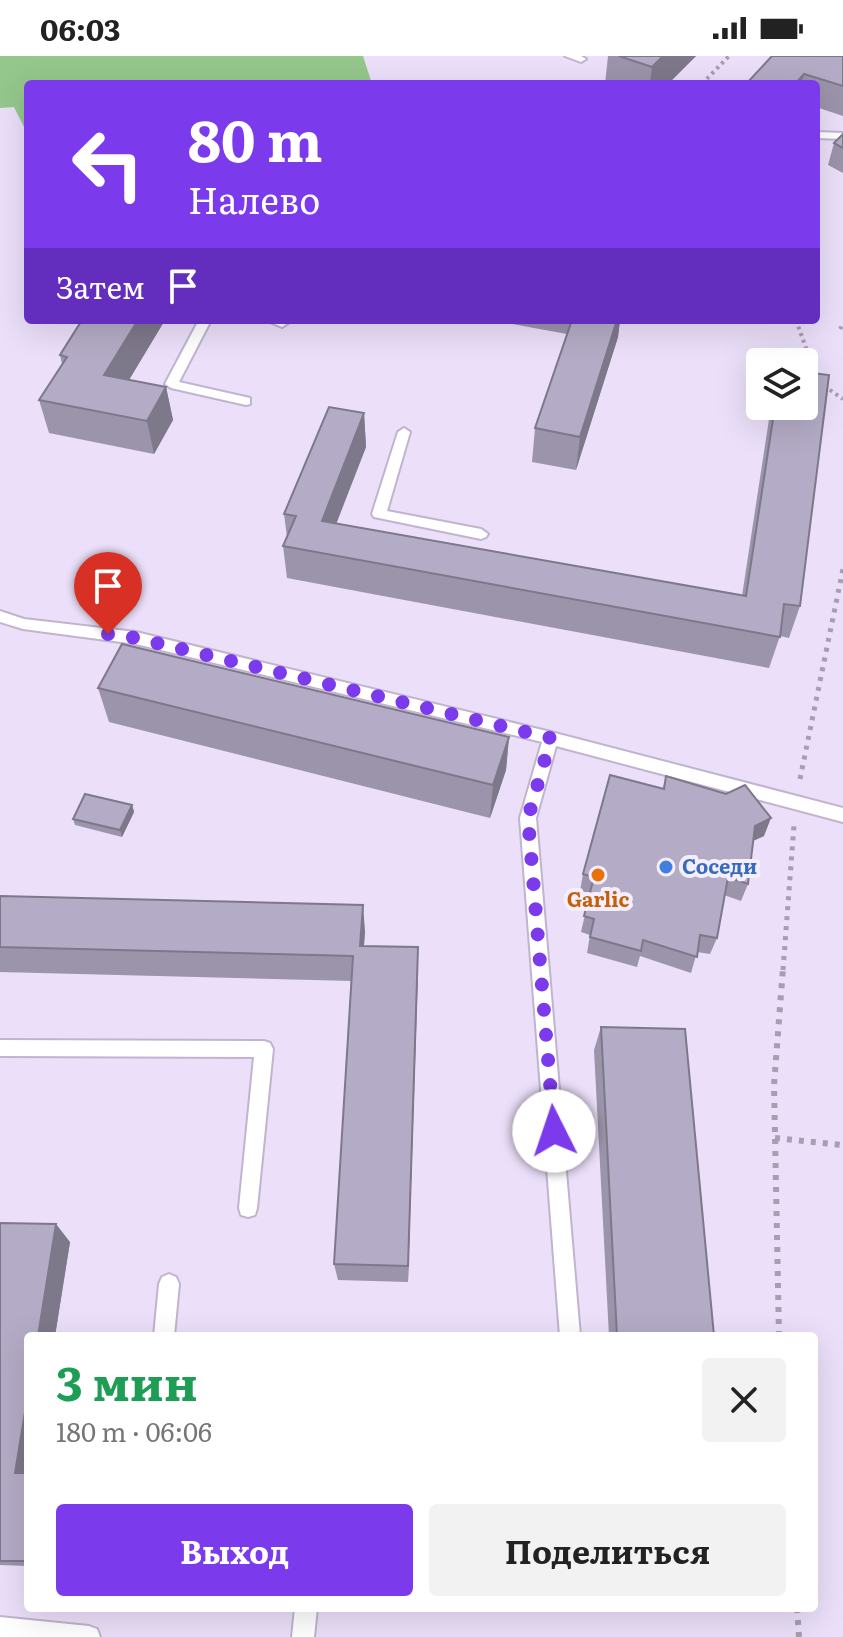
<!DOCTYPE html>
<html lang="ru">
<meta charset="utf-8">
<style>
body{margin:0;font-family:Literata,serif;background:#f2f2f2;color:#222;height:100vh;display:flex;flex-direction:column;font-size:30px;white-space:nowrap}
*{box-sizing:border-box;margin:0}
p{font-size:26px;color:#767676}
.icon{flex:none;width:44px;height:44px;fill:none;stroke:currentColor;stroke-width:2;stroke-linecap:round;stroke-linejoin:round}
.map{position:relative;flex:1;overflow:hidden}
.details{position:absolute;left:24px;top:1276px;width:794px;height:280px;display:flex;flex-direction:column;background:#fff;border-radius:8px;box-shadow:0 8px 32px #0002}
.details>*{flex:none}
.hud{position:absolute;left:24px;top:24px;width:796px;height:244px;border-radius:8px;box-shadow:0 8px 32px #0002;background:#7c3aed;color:#fff;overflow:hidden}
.tools{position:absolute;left:746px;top:292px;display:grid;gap:16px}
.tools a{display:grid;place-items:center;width:72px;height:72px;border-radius:8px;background:#fff;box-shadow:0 8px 32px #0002;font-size:40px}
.pin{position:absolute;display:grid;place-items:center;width:68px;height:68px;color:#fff;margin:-82px -34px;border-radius:50% 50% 50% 0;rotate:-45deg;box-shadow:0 0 8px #0007}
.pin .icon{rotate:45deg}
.me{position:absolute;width:88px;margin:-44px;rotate:356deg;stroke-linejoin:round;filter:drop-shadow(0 0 6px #0008)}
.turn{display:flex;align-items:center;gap:28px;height:168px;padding:0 32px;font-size:36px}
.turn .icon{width:104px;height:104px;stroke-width:2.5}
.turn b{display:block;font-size:56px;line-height:68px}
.then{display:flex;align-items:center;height:76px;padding:0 32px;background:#0003;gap:16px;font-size:30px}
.round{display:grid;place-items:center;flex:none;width:84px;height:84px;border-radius:8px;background:#f2f2f2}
.overview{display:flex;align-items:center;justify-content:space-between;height:136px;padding:0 32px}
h1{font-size:48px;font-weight:700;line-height:60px;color:#1e9e55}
.cta{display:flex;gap:16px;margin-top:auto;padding:16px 32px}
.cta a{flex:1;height:92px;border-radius:8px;background:#7c3aed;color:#fff;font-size:32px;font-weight:700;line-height:92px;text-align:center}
.cta a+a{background:#f2f2f2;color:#222}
.status{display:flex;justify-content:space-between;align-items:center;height:56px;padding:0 40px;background:#fff;direction:ltr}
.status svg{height:22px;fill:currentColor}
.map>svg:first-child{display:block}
.forest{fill:#94c78c}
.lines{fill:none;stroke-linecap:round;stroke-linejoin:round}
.service-casing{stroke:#c0b4ce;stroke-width:4}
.path-far2{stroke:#a79eb2;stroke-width:4;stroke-dasharray:3 4;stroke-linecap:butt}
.path-far1{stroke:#a79eb2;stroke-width:5;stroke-dasharray:4 6;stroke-linecap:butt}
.path{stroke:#a79eb2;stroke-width:6;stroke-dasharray:5 7;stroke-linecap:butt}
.service{fill:#fff;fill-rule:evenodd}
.wall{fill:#9b94aa}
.shaded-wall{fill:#7e788b}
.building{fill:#b4acc6;stroke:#7e788b;stroke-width:2}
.route{stroke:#7c3aed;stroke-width:14;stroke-dasharray:0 25.2}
.shop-dot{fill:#3f7fe0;stroke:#f5eefe;stroke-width:3}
.food-dot{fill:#e8710a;stroke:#f5eefe;stroke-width:3}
.labels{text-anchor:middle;stroke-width:8;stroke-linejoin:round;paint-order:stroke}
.shop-label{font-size:20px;font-weight:bold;fill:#366cbe;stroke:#f5eefe;text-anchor:start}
.food-label{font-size:20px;font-weight:bold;fill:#c56008;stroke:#f5eefe}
</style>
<div class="status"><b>06:03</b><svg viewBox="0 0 49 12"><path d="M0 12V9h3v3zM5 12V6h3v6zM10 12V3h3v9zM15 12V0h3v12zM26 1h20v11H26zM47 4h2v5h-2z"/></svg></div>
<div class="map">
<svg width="843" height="1581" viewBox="0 0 843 1581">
<rect width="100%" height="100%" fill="#ebdff9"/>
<!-- forest -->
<path class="forest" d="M0,0H363L372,28H28V79L14,51L0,52Z"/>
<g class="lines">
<!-- service casing -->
<g class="service-casing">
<path id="service" d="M565,0H581L586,3L581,6Z
M816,76L843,77V83L816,82Z
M199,264H211L179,326L250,342V348L246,349L171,332L165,328Z
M265,264H285L288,267L282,271Z
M404,372L410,376L387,455L481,473L488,478L486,481L481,483L374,461L372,458L398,376Z
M0,555L24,563L136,576L551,676L843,752V766L556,690L536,762L580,1280H560L520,762L542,686L136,588L23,573L0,566Z
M0,984L264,985L270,987L273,993L257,1152L255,1159L248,1161L241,1159L239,1152L254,1001L0,1000Z
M169,1218L176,1221L179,1228L174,1280H154L159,1228L162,1221Z
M295,1552H317L314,1581H292Z
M0,1561L89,1570L97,1573L100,1581H0Z"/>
</g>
<!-- path-far2 -->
<path class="path-far2" d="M702,28L729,0
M796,264L817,323
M840,273L843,268
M824,330L843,343"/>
<!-- path-far1 -->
<path class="path-far1" d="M800,723L843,513
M783,914L794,769"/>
<!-- path -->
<path class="path" d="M775,1082L843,1089
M779,1280L774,1029L783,912
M797,1552L799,1581"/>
<!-- service -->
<use href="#service" class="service"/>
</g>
<!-- wall -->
<path class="wall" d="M608,0H696L668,28H605Z
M843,0V60L816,51V28H746Z
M843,78V117L828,109L834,87Z
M82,264H165L129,324L166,331L173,364L154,398L49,377L39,344L62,308L60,299Z
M491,264H620L618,281L576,414L532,406L535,372L567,278Z
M771,350H804L800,550L789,582L780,580L769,612L287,522L283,490L287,481L284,458L364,357L366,391L336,467L742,540Z
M98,632L509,681L506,714L490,762L109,666Z
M666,720L764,780L753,785L748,828L741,845L724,839L717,882L710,898L697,896L691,917L640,900L637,911L587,897L590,879L581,876L590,837L580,835L583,818L663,732Z
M132,749L134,756L122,781L75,769L73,763Z
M0,840L365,875L364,890L418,891L408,1226L338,1224L334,1208L351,925L0,916Z
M601,971L714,1280H609L594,994Z
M0,1167L70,1186L55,1280H28V1510L0,1509Z"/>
<!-- shaded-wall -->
<path class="shaded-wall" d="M663,0H696L668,28H650L652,11Z
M804,18L801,28H795Z
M138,264H165L112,352L104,319Z
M617,264H620L618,281L576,414L580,381Z
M166,331L173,364L154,398L147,365Z
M364,357L366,391L325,497L322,465Z
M509,681L506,714L490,762L493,729Z
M132,749L134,756L122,781L120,774Z
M771,762L764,780L748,787L755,770Z
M363,849L365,875L362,915L360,890Z
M418,891V916L408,1226V1210Z
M56,1168L70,1186L55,1280H38Z
M28,1338V1423L15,1417Z"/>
<!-- building -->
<path class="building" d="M619,0H663L652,11Z
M772,0H843V30L804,18L795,28H746Z
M843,78V92L834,87Z
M82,264H138L104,319L166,331L147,365L39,344L67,301L60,299Z
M572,264H617L580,381L535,372Z
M804,316L829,319L800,550L784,548L780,581L283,490L296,460L284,458L329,351L364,357L322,465L746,540L775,350H804Z
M122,588L509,681L493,729L98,632Z
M610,719L664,733L666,720L726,738L745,729L771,762L755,770L748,828L728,821L717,882L700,879L697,901L643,884L641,895L590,881L594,863L584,860L594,821L583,818Z
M85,738L132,749L120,774L73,763Z
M0,840L363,849L360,890L418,891L408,1210L334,1208L353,900L0,891Z
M601,971L685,973L714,1280H617Z
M0,1167L56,1168L38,1280H28V1338L15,1417H28V1505H0Z"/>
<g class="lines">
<!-- route -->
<path class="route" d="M108,578L136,582L551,682L528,762L554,1075"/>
</g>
<!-- markers -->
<circle class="shop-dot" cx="666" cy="811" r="8"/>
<circle class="food-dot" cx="598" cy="819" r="8"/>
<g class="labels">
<!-- shop labels -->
<g class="shop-label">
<text x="682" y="818">Соседи</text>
</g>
<!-- food labels -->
<g class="food-label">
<text x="598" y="851">Garlic</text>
</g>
</g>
</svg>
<div class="tools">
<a><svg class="icon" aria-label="layers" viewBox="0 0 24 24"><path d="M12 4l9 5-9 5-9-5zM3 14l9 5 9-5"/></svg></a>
</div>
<div class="pin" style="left:108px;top:578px;background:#d93025"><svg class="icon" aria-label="arrive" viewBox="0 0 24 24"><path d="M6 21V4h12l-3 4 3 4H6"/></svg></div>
<svg class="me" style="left:554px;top:1075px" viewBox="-20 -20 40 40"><circle r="19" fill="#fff"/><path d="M0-13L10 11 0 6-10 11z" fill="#7c3aed"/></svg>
<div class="hud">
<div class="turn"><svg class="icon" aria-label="left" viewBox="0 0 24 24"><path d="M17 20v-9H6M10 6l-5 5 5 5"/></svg><div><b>80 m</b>Налево</div></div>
<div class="then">Затем<svg class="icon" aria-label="arrive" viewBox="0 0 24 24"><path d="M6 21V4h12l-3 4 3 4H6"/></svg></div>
</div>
<section class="details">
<div class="overview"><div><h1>3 мин</h1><p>180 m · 06:06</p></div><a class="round"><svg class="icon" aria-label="close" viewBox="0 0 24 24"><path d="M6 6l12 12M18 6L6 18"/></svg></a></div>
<div class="cta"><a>Выход</a><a>Поделиться</a></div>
</section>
</div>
